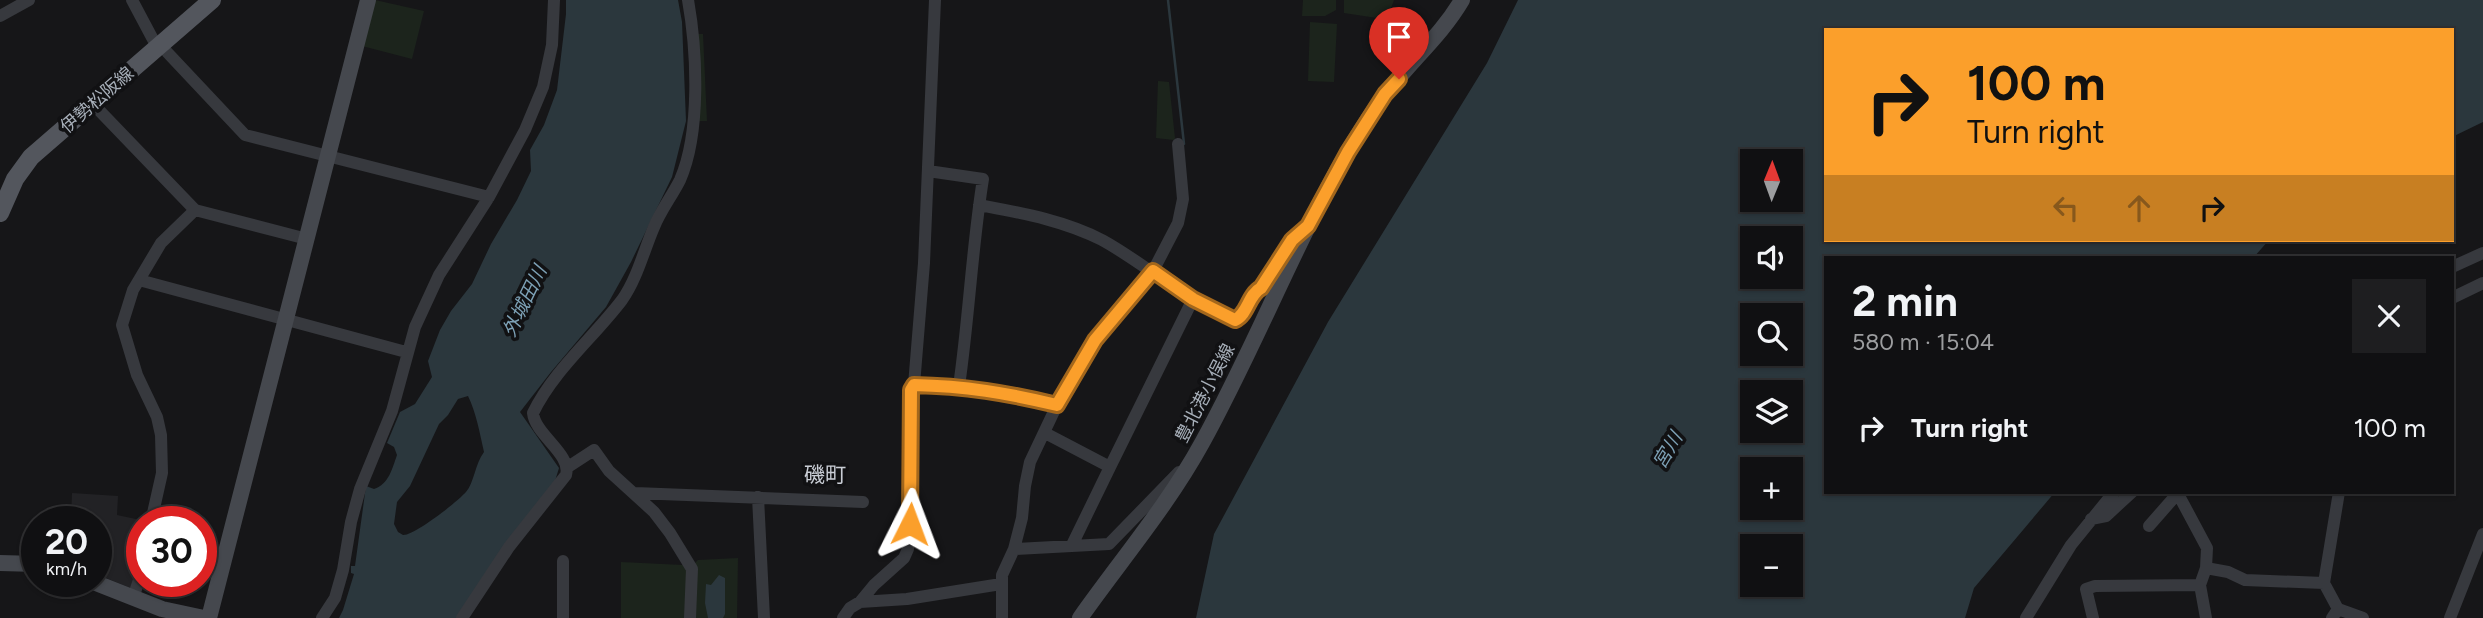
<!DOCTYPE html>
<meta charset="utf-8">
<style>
body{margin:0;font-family:Figtree,"Noto Sans JP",sans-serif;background:#1e1e20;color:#f1f3f6;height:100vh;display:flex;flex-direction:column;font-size:26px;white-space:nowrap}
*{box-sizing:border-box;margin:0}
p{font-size:23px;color:#9c9d9f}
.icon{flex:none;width:38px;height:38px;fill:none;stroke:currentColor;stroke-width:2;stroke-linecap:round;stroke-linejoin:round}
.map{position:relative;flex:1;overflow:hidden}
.sheet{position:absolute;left:1824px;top:256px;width:630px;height:238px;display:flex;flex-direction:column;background:#101012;border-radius:0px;box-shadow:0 2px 5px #0004,0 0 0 2px #303032}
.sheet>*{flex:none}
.hud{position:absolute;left:1824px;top:28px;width:630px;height:214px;border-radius:0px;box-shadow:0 2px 5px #0004,0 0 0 2px #303032;background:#fb9f2b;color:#111;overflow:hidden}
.needle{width:46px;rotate:1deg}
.fabs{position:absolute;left:1740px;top:149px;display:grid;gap:14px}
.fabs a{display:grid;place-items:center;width:63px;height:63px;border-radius:0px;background:#101012;box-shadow:0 2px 5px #0004,0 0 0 2px #303032;font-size:35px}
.speed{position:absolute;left:21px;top:506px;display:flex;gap:14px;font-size:35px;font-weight:700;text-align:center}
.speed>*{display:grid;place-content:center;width:91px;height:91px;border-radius:50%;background:#101012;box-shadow:0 2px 5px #0004,0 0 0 2px #303032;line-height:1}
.speed small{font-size:18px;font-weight:400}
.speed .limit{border:10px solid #d22;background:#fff;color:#111}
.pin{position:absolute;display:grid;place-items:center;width:60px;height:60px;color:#fff;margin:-72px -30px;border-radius:50% 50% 50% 0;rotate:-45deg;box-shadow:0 0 7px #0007}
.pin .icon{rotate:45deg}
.me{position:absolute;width:77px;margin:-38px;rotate:3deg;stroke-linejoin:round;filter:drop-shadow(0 0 5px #0008)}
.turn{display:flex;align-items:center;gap:24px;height:147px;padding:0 28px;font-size:32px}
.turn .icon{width:91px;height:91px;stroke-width:2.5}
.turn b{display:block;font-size:49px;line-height:60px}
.lanes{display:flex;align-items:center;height:66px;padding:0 28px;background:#0003;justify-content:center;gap:35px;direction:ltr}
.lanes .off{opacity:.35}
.round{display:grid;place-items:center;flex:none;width:74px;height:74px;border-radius:0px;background:#1e1e20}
.headline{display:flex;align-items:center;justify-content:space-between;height:119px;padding:0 28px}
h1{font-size:42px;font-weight:700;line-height:52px}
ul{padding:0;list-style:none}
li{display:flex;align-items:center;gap:21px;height:105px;padding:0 28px}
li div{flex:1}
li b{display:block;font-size:26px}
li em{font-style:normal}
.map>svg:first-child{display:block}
.built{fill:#222225}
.green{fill:#1c241c}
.water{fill:#2b373d;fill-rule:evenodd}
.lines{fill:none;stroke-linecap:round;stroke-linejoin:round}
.stream{stroke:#2b373d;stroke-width:2.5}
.street{stroke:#37393e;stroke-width:12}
.secondary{stroke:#45484e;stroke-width:16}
.primary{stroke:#53565d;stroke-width:18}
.route-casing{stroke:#a3671c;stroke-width:18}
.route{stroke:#fb9f2b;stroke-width:12}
.labels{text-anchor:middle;stroke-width:7;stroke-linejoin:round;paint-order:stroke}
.street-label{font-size:18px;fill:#a7afb9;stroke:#111113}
.water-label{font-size:19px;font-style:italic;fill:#7da1b6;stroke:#111113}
.quarter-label{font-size:21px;fill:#c9cdd5;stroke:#111113}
</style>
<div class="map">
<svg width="2483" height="618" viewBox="0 0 2483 618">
<rect width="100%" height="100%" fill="#161618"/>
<!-- built -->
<path class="built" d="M72,493L118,496L117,515L145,521L142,522V540L133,589L96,574V522H71Z"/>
<!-- green -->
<path class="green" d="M375,0L424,11L412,59L362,46Z
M1303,0H1336V10L1325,16H1302Z
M1344,0H1394L1388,17L1377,18L1344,13Z
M1310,22L1337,24L1334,82L1308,81Z
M697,34H703L707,121H699Z
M1158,81L1169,82L1175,138L1174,140L1156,138Z
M738,558L737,618H693L695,563L698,560Z
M621,562L683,565L688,571L687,618H621Z"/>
<!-- water -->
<path class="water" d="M566,0H678L682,22L686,121L672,177L631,262L606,307L551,372L520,412L559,468L555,481L459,618H339L343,610L354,574L351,573V566H355L366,486L374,489C389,484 392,469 397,455L394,447L387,443L400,412L415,404L432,377L428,361L440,330L451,311L472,284L491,244L517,200L531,171L530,150L544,125L557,90L566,14ZM468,396C476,412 480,434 484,452C475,464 474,483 466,492C457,502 414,536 403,535L398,532L394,524L397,502L410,486L439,424L448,415L458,399Z
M1518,0H2483V122L2452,137V30H1825V240H2269L2254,257H1825V492H2055L1974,588L1965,618H1196L1214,534L1328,322L1487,63ZM1752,161H1790V200H1752ZM1752,238H1790V276H1752ZM1752,315H1790V354H1752ZM1752,392H1790V430H1752ZM1752,469H1790V508H1752ZM1752,546H1790V584H1752Z
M719,575L725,578V614L723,618H708L705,603L706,584L711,585Z"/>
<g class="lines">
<!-- stream -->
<path class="stream" d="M1168,0L1184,144"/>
<!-- street -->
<path class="street" d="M132,0L157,47L165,50L245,135L489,197
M0,16L29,0
M94,105L195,210L161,243L133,290L122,325L137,375L157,417L161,435L162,473L151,522
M928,171L983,179C972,247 969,317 959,386
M979,205C1021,213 1063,220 1102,240C1124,252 1144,267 1165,281C1187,297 1211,308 1235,320C1249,314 1248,295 1260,288L1292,240L1305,228
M195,210L307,239
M2452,267L2483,253
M139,280L406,352
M2452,298L2483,283
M914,385C966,386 1006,392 1057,405
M1045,433L1110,467L1193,299
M568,467L594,450L609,471L654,512L670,533L692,569L690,618
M2177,492L2207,548L2206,568L2200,585L2206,618
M635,493L863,502
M758,497L764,618
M2091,519L2106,516L2132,492
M2149,526L2178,493
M1072,545L1110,467
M1014,549L1109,544L1179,472
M563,561V618
M2206,568L2228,572L2245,580L2324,583L2338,609
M2324,583L2339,492
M133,598L142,571
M860,602L907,599L1001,584
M322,618L335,598L343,570L351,522L360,489L392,411L415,327L439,275L489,197L525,130L543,87L552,45L554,0
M462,618L509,547L566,475C572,454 535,435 533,413C554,370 593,338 622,300C637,279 644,250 654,227C661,210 672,196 680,180C701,132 697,51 688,0
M843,618L850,608L860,602L874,585L904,558L908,549L912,500L911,390L914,385L924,263L935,0
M1002,618V575L1014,549L1022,518L1025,486L1030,462L1057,405L1081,360L1095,340L1153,271L1178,223L1183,199L1178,144
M2026,618L2071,545L2114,492
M2093,618L2086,589L2095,586L2200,585
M2332,618L2338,609L2363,618
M2450,618L2483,534"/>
<!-- secondary -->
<path class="secondary" d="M0,563L37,564
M91,581L162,609L204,618
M209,618L368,0
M1080,618C1121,560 1168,505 1202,443C1254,349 1293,247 1347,153C1359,133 1371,113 1385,95C1409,62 1441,36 1462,0"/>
<!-- primary -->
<path class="primary" d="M0,213L15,179L31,157L212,0"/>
</g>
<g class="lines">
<!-- route casing -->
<g class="route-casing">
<path id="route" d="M910,524L911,390L914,385C965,386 1007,393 1057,405L1095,340L1153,271L1193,299L1235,320C1248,314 1248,295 1261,288L1292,240L1308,226L1348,152L1385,94L1399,79"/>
</g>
<!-- route -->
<use href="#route" class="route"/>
</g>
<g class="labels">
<!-- street labels -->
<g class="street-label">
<text transform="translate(97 100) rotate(-41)" y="6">伊勢松阪線</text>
<text transform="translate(1205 393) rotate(-63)" y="6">豊北港小俣線</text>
</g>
<!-- water labels -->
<g class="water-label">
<text transform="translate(524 301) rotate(-64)" y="7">外城田川</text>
<text transform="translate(1667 450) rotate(-59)" y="7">宮川</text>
</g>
<!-- quarter labels -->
<g class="quarter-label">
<text x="825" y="482">磯町</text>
</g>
</g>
</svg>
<div class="fabs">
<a><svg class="needle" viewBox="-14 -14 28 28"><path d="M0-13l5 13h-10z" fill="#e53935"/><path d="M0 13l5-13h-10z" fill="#9c9d9f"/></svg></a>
<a><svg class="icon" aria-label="sound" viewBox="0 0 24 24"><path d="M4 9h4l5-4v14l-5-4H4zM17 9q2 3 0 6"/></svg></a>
<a><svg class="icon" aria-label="search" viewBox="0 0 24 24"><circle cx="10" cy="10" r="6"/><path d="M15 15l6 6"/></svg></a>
<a><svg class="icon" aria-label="layers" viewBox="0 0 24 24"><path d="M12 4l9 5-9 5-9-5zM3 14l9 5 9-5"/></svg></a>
<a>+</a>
<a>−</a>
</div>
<div class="speed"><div>20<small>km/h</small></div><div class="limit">30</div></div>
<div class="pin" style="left:1399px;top:79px;background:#d93025"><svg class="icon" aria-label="arrive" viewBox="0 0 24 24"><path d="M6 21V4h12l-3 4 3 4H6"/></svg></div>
<svg class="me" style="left:910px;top:524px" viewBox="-20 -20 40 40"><path d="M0-17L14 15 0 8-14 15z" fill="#fb9f2b" stroke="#fff" stroke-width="4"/></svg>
<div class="hud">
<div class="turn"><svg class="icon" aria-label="right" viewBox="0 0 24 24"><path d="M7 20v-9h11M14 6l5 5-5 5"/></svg><div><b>100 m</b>Turn right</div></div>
<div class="lanes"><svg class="icon off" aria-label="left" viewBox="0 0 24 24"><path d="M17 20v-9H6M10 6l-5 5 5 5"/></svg><svg class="icon off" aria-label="ahead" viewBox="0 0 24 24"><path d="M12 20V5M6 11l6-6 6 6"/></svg><svg class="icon" aria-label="right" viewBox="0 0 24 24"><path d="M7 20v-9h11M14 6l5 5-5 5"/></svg></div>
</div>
<section class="sheet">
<div class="headline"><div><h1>2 min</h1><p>580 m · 15:04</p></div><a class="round"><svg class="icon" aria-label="close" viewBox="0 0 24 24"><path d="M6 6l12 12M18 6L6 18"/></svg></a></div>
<ul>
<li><svg class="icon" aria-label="right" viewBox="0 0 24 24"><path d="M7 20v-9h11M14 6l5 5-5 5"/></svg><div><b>Turn right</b></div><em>100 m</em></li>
</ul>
</section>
</div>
